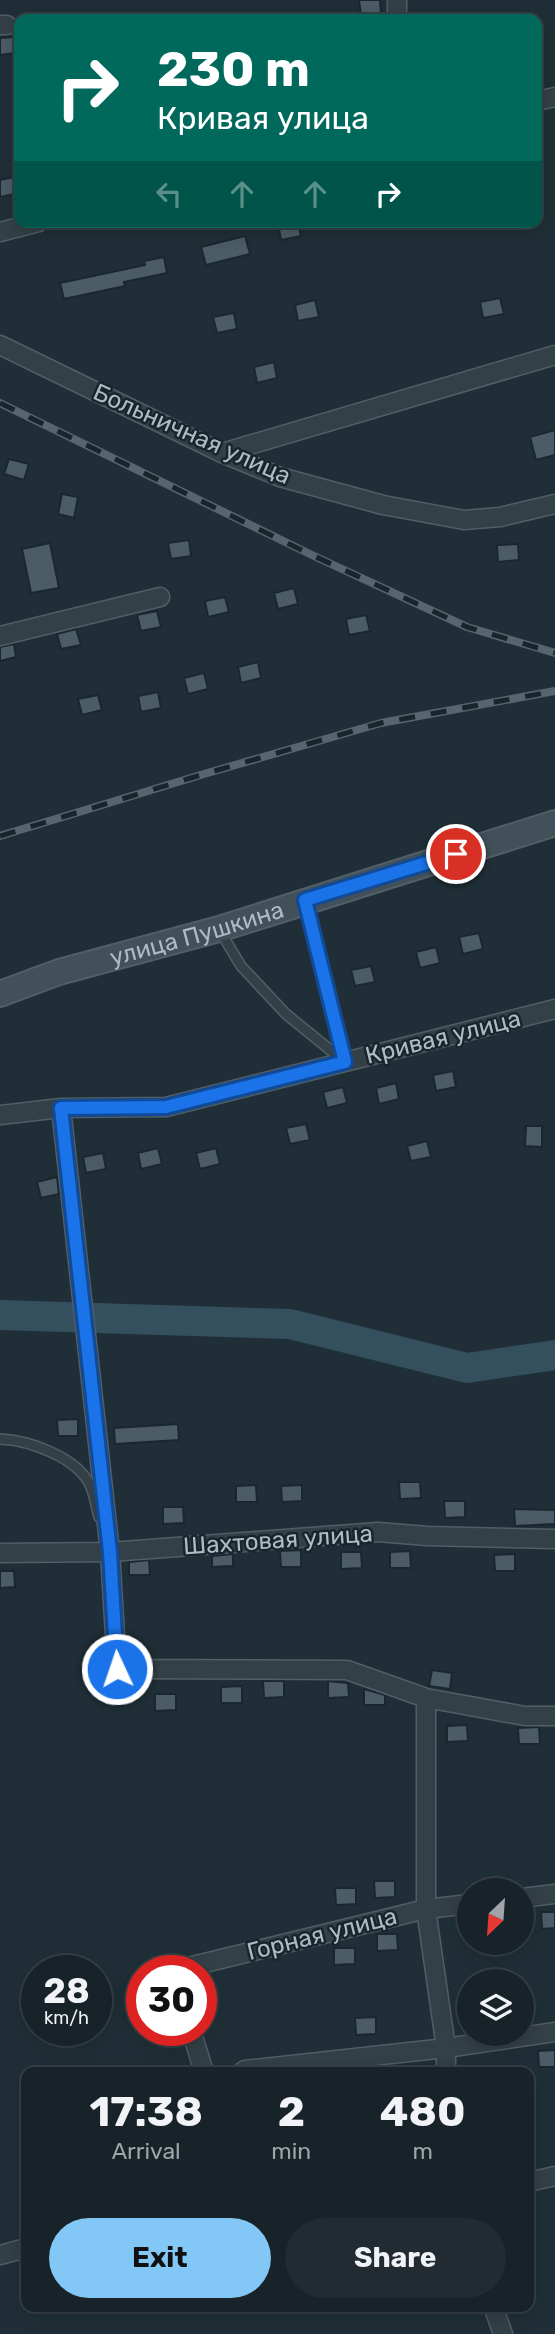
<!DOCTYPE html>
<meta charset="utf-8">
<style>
body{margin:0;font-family:Rubik,sans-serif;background:#212b31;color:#f1f3f6;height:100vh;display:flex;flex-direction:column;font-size:26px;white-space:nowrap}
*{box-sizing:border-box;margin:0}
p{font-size:23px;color:#9fa4a8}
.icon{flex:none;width:38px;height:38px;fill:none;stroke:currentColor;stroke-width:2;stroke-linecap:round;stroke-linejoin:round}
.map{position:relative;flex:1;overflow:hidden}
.sheet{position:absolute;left:21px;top:2067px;width:513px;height:245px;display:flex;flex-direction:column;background:#182329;border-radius:14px;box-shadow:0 4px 18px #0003,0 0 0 2px #364046}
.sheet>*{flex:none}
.guide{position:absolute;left:14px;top:14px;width:528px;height:214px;border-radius:14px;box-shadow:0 4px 18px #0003,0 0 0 2px #364046;background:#00695c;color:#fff;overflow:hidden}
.needle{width:46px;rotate:205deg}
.controls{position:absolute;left:457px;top:1878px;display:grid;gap:14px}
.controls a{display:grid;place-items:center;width:77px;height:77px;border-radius:50%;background:#182329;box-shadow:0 4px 18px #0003,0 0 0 2px #364046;font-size:35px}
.speed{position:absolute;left:21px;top:1955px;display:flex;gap:14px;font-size:35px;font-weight:700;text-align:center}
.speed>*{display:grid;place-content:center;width:91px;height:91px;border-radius:50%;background:#182329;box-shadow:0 4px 18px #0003,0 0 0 2px #364046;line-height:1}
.speed small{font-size:18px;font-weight:400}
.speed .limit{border:10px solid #d22;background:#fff;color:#111}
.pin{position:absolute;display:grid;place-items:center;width:60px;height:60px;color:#fff;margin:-30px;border:4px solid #fff;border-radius:50%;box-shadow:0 2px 7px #0007}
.me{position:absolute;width:77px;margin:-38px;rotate:357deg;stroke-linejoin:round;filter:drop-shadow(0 0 5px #0008)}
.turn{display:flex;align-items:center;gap:24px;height:147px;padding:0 28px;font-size:32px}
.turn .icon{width:91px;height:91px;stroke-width:2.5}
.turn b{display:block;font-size:49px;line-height:60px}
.lanes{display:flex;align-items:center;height:66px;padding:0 28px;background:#0003;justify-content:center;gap:35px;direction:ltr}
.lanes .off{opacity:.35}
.eta{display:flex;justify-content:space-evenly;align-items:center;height:119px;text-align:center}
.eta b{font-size:42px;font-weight:700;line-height:49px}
.cta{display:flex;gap:14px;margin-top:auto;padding:14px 28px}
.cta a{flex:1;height:80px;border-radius:42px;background:#82c7f5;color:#111;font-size:28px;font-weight:700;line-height:80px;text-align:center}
.cta a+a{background:#212b31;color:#f1f3f6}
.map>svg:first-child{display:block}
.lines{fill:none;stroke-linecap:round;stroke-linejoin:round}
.river{stroke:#344f5e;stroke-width:30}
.building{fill:#4b5c66;stroke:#1b272e;stroke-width:2}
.lane-casing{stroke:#515e65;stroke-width:12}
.street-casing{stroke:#515e65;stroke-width:21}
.secondary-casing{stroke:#515e65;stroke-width:28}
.lane{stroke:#344047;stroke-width:9}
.street{stroke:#344047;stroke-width:18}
.secondary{stroke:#42505a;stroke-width:24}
.rail-casing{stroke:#56656e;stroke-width:8}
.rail{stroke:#19252c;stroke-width:5;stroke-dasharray:16;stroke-linecap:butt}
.route-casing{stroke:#114b97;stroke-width:18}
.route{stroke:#1a73e8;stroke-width:12}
.labels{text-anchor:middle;stroke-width:5;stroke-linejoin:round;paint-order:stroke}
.street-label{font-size:24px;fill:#aebbc4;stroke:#19252c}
</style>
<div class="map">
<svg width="555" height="2334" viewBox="0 0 555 2334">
<rect width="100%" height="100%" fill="#202f37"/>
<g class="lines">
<!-- river -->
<path class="river" d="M0,1315L290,1324L467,1368L555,1355"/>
</g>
<!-- building -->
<path class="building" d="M359,0H380L381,13L361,16Z
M14,37L16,53L0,55V38Z
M19,176V193L0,197V180Z
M285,222H298L301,236L281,240L278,224Z
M245,236L250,254L206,265L201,247Z
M164,257L167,273L124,282L125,286L64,299L60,283L145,265L144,261Z
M500,298L504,314L483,318L480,302Z
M315,300L319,317L298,321L295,305Z
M234,313L237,329L217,333L213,317Z
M274,362L277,378L257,383L254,367Z
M555,430V455L536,460L530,437Z
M9,459L29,464L24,480L4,474Z
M62,494L78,497L74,518L58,514Z
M189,540L191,556L171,559L168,543Z
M50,543L59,588L31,593L22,549Z
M518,544L519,560L498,562L497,545Z
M294,588L298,604L278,609L274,593Z
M225,597L229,612L208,617L205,601Z
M157,611L161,627L141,631L137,615Z
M366,615L370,631L349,635L346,619Z
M76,629L81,645L61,649L57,634Z
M14,644L16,657L0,661V647Z
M258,662L261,678L241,683L238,667Z
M204,673L208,689L188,694L184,678Z
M158,692L161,708L141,712L138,696Z
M98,695L102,710L82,715L78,699Z
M479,933L483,949L463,954L459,937Z
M436,947L440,963L420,968L416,952Z
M371,966L375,982L355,986L351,970Z
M453,1071L456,1087L436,1091L433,1075Z
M396,1083L399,1099L379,1104L376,1088Z
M343,1087L347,1103L327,1108L323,1092Z
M306,1124L310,1140L290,1144L286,1128Z
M526,1126H542V1147L525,1146Z
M427,1141L431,1157L411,1161L407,1146Z
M158,1148L162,1164L141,1169L138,1153Z
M216,1148L220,1164L200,1169L196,1153Z
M103,1153L106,1169L86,1173L83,1157Z
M57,1177L59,1194L41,1198L37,1182Z
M78,1419V1436H58L57,1420Z
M178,1424L179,1440L115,1444L114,1428Z
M399,1482H420L421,1498L400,1499Z
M256,1485L257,1502H236V1486Z
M302,1485V1501L282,1502L281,1486Z
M444,1501H465V1517L445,1518Z
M163,1507H183L184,1523L163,1524Z
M514,1509L555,1510V1524L515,1526Z
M301,1550V1567H281L280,1551Z
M410,1551L411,1568H390V1552Z
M341,1552H361L362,1568L341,1569Z
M233,1554V1566L212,1567V1556Z
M515,1554V1571H495L494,1555Z
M149,1560L150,1575H129V1562Z
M0,1571H14L15,1587L0,1588Z
M432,1670L452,1673L450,1689L429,1686Z
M263,1681H284V1697L264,1698Z
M328,1681L348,1683L349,1697L328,1698Z
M242,1686V1703H221V1687Z
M364,1689L385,1695V1705H364Z
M155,1694H176V1710L155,1711Z
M467,1725L468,1741L447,1742V1726Z
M539,1727L540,1744H519L518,1728Z
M374,1881H395V1897L375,1898Z
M335,1888H356V1904L336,1905Z
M541,1912H555V1928L542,1929Z
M377,1934H397L398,1950L377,1951Z
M334,1948H355V1964L334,1965Z
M376,2017V2034L356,2035L355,2018Z
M555,2050V2067H539L538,2051Z"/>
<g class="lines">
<!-- lane casing -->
<g class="lane-casing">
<path id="lane" d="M220,931L241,966L286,1014L345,1062L306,902
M0,1439C28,1440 77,1457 90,1485C95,1495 96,1507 99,1517"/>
</g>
<!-- street casing -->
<g class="street-casing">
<path id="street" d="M397,0V19
M0,25H7
M537,101L555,97
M0,232L39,222
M0,345L222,453L280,477L383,505L464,520L500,517L555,504
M222,453L555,355
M0,636L160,597
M61,1108L110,1552L117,1669L347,1670L426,1698L525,1716H555
M0,1115L61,1108L166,1107L555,1009
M0,1553L110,1552L378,1532L427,1536L555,1539
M426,1698V1909L446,2048V2072
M522,1898L555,1894
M176,1970L426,1909L469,1904
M191,2030L204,2072
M242,2072L245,2070L446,2048L555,2032
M528,2182L555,2176
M0,2255L26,2248
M493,2306L503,2334"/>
</g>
<!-- secondary casing -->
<g class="secondary-casing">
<g id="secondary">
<path id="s1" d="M0,994L59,972L219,929L555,823"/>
</g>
</g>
<!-- lane -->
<use href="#lane" class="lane"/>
<!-- street -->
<use href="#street" class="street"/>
<!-- secondary -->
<use href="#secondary" class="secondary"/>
<!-- rail casing -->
<g class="rail-casing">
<path id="rail" d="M0,403L314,556L467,627L555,653
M0,836L204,774L381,723L555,691"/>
</g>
<!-- rail -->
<use href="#rail" class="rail"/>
</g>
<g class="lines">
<!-- route casing -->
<g class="route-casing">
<path id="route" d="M117,1669L110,1552L61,1108L166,1107L345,1062L305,900L456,854"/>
</g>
<!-- route -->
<use href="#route" class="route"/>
</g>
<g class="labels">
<!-- street labels -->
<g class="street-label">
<text transform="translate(192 434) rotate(24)" y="8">Больничная улица</text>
<text dy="8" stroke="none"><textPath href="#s1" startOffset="206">улица Пушкина</textPath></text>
<text transform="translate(443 1037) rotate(-14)" y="8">Кривая улица</text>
<text transform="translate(278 1540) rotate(-4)" y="8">Шахтовая улица</text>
<text transform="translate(322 1934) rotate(-14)" y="8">Горная улица</text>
</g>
</g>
</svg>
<div class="controls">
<a><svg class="needle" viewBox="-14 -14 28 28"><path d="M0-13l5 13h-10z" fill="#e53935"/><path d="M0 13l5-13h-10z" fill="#9fa4a8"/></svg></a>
<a><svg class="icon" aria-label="layers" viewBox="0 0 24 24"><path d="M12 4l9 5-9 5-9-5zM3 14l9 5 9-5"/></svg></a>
</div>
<div class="speed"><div>28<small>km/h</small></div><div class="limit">30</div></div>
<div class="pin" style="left:456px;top:854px;background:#d93025"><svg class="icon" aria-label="arrive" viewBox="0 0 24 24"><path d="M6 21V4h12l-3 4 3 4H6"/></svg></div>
<svg class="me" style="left:117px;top:1669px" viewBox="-20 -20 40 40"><circle r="17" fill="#1a73e8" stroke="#fff" stroke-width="3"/><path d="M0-11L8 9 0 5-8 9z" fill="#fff"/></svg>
<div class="guide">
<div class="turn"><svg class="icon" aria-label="right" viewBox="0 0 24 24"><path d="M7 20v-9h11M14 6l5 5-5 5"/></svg><div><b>230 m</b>Кривая улица</div></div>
<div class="lanes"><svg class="icon off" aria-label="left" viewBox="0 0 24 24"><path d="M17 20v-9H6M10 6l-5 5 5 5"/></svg><svg class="icon off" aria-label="ahead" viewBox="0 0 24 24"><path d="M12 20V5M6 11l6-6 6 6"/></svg><svg class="icon off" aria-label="ahead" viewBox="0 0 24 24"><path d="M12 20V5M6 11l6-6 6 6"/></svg><svg class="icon" aria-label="right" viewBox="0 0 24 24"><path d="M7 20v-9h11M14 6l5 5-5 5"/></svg></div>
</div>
<section class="sheet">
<div class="eta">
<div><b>17:38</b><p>Arrival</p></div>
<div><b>2</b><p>min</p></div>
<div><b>480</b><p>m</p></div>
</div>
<div class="cta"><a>Exit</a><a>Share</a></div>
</section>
</div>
